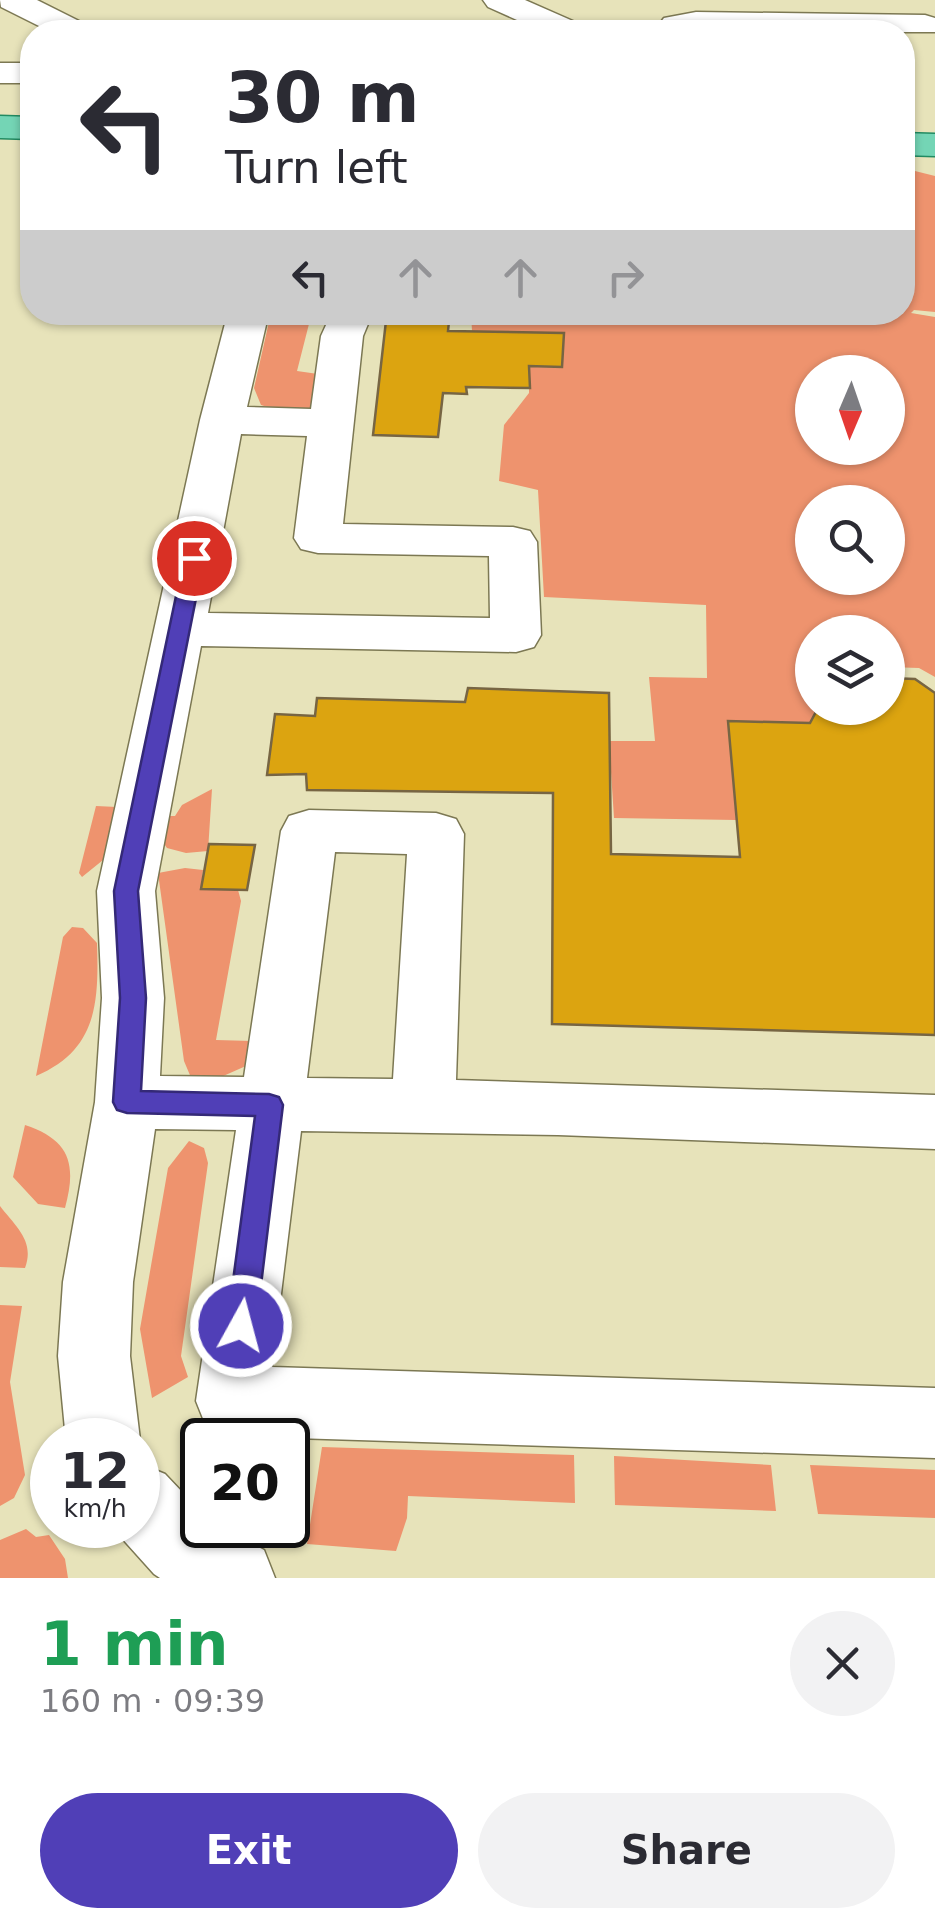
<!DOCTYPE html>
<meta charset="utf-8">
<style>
body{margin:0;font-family:"DejaVu Sans",sans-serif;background:#f2f2f3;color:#2b2b33;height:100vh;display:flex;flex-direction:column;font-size:38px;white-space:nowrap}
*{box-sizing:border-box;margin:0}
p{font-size:32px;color:#7c7c81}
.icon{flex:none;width:55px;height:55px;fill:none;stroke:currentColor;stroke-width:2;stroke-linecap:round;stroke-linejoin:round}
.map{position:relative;height:1578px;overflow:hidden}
.drawer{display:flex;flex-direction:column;background:#fff;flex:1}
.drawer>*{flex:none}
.guide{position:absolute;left:20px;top:20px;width:895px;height:305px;border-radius:40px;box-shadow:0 2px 8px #0004;background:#fff;color:#2b2b33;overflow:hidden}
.needle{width:65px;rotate:182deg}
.tools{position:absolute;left:795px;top:355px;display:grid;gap:20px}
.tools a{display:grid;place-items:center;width:110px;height:110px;border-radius:50%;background:#fff;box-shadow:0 2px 8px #0004;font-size:50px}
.speed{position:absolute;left:30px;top:1418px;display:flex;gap:20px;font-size:50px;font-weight:700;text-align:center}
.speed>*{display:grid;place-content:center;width:130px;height:130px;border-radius:50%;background:#fff;box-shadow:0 2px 8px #0004;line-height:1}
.speed small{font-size:25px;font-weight:400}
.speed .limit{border:5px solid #111;border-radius:15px;background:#fff;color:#111}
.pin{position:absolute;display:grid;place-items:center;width:85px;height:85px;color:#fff;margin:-42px;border:5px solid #fff;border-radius:50%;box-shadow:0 2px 10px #0007}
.me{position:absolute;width:110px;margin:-55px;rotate:7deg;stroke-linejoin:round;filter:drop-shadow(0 0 8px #0008)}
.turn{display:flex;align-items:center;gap:35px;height:210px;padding:0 40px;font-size:45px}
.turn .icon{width:130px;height:130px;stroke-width:2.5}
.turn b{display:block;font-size:70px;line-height:85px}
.lanes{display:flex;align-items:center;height:95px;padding:0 40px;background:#0003;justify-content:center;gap:50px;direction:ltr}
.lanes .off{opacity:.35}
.round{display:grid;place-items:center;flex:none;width:105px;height:105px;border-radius:52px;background:#f2f2f3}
.head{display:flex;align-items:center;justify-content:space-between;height:170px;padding:0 40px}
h1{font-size:60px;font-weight:700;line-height:75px;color:#1e9e55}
.cta{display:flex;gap:20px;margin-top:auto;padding:20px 40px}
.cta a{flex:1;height:115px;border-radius:60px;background:#503fb7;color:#fff;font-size:40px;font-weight:700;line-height:115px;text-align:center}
.cta a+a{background:#f2f2f3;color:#2b2b33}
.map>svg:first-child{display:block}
.green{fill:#ee936e;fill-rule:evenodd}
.building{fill:#dca410;stroke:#776543;stroke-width:2.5}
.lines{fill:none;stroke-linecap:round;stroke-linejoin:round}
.minor-casing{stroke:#7c7853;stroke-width:3}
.major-casing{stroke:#228b62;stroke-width:3}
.minor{fill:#fff;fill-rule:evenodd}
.major{fill:#74d5b5;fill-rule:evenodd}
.route{fill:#503fb7;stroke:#342977;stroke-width:2.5}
</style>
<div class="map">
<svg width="935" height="1578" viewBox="0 0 935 1578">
<rect width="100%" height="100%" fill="#e7e3ba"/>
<!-- green -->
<path class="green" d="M903,168L935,176V312L914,310L911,313L935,317V677L919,668L888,667V632H812V708H818L810,723L728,722L736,820L614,818L609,741H655L649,677L707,678L706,605L544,597L538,490L499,481L504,425L529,393V366L562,367L564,333L472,331L471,313L902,312ZM812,372H888V448H812ZM812,502H888V578H812Z
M271,313H340L335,320H310L297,371L325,375L312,412H283L261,405L254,388Z
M212,789L208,851L186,853L167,848L162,841L167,816H175L182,805Z
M96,806L117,807L108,856L82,877L79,873Z
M185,868L203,870L201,888L238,890L241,901L216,1040L252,1041L257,1061L203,1085L192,1080L184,1061L158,873Z
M72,927L83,928L97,943C99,1003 97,1050 36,1076L63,937Z
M25,1125C70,1140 77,1164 65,1208L38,1204L13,1177Z
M189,1141L204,1148L208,1163L181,1356L188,1377L152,1398L140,1329L168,1168Z
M0,1206C16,1227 35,1241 25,1268L0,1267Z
M0,1305L22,1306L10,1382L25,1475L14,1498L0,1506Z
M322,1447L574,1455L575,1503L408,1496L407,1518L396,1551L307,1544Z
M614,1456L771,1465L776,1511L615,1505Z
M810,1465L935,1470V1518L818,1514Z
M26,1529L36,1537L49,1535L65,1559L68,1578H0V1540Z"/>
<!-- building -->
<path class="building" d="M387,312H450L448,331L564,333L562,367L529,366L530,388L466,387L467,394L443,393L438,437L373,435Z
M888,678L915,679L935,693V1035L552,1024L553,793L307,790L306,774L267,775L275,714L315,716L317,698L465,702L468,688L609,693L611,854L740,857L728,721L810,723L818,708H888Z
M209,844L255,845L247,890L201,889Z"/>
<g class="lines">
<!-- minor casing -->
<g class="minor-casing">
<path id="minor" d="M0,0H37L87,25L91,32H51L1,7Z
M483,0H525L582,25L586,32H544L488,7Z
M696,12L925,15L935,18V32H653L664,18Z
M0,63H32V83H0Z
M228,312H269L247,407L311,409L321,336L332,312H373L363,336L343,524L513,527L530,531L537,542L541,635L534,647L516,652L201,646L155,891L164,998L160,1076L244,1077L281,831L289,816L309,810L436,813L456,819L464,834L456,1080L935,1095V1149L558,1135L301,1131L272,1367L935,1388V1458L232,1436L206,1426L196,1401L236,1130L155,1129L133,1282L130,1356L140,1440L138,1446V1440H66L58,1356L63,1282L95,1102L102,998L97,891L200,420ZM241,434L307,436L294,538L301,549L318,553L489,556L490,618L208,613ZM335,852L407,854L393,1079L307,1078Z
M138,1463L165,1474L202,1513V1525H217L264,1550L275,1578H160L154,1574L110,1525H138Z"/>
</g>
<!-- major casing -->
<g class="major-casing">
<path id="major" d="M0,116L32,117V139L0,138Z
M902,133L935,134V156L902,155Z"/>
</g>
<!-- minor -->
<use href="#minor" class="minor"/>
<!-- major -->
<use href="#major" class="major"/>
</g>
<!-- route -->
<path class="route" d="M194,551L204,558L138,891L146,998L141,1091L269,1094L279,1097L283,1105L256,1326L252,1336L241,1340L231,1336L227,1326L255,1116L127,1113L117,1110L113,1102L120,998L114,891L184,558Z"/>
</svg>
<div class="tools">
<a><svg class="needle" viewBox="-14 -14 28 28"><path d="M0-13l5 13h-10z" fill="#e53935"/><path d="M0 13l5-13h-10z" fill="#7c7c81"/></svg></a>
<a><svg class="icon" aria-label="search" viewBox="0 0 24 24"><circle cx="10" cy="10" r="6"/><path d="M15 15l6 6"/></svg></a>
<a><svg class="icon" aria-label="layers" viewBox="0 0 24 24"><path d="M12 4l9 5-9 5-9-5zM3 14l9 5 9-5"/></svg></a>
</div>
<div class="speed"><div>12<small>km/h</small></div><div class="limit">20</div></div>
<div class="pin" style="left:194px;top:558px;background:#d93025"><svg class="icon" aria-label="arrive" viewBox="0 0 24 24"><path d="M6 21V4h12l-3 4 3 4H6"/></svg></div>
<svg class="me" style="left:241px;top:1326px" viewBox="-20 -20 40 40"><circle r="17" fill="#503fb7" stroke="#fff" stroke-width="3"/><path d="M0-11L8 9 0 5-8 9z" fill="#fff"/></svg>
<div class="guide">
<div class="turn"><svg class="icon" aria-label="left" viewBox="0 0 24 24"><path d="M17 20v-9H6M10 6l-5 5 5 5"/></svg><div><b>30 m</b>Turn left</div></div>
<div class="lanes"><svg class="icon" aria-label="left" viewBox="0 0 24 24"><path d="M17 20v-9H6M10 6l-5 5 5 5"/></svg><svg class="icon off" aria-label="ahead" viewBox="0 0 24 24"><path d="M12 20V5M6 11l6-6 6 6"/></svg><svg class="icon off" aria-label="ahead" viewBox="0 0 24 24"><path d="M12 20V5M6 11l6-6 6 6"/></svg><svg class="icon off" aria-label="right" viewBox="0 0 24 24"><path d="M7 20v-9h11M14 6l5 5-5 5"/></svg></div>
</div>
</div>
<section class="drawer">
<div class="head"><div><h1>1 min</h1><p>160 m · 09:39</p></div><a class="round"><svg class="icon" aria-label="close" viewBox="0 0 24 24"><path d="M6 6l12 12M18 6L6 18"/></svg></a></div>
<div class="cta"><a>Exit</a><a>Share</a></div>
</section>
